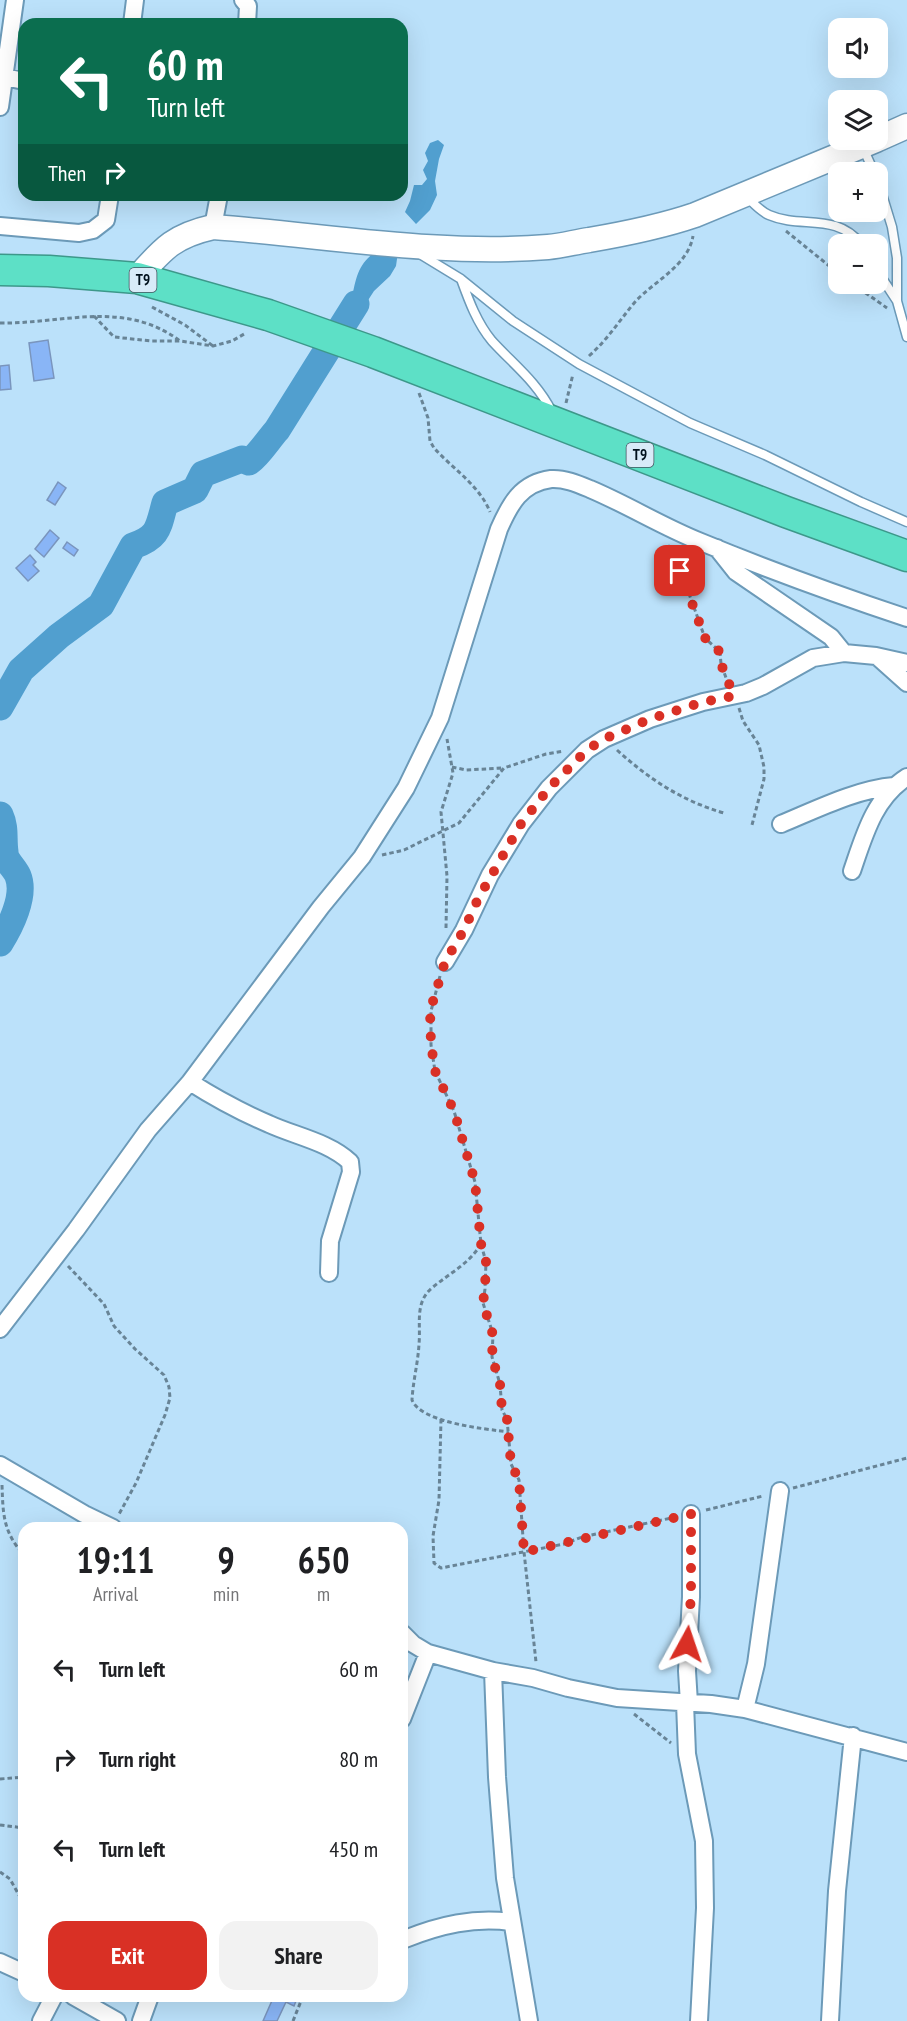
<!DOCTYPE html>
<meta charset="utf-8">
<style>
body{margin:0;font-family:"PT Sans Narrow",sans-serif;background:#f2f2f2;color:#202124;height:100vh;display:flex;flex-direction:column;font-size:22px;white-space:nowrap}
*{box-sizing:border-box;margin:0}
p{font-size:20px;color:#757577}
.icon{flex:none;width:33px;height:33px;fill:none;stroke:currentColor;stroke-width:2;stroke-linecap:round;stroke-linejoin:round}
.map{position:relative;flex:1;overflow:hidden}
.details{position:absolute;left:18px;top:1522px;width:390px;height:480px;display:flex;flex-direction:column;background:#fff;border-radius:18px;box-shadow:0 6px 24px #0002}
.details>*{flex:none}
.top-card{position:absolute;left:18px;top:18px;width:390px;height:183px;border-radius:18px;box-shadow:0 6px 24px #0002;background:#0b6e4f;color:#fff;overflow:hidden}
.tools{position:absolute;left:828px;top:18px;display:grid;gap:12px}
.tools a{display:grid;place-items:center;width:60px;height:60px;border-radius:12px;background:#fff;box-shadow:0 6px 24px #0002;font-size:30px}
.pin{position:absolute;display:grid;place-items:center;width:51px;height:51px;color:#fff;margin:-26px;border-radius:12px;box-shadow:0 3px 9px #0006}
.me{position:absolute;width:66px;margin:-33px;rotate:5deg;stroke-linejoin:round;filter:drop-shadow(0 0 4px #0008)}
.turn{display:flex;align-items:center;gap:21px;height:126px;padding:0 30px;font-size:27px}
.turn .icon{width:78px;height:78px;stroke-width:2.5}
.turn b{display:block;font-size:42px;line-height:51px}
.then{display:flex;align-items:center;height:57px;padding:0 30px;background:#0003;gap:12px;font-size:22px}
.eta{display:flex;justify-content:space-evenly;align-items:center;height:102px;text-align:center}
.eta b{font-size:36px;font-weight:700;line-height:42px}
.primary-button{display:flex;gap:12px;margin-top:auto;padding:12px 30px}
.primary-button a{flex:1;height:69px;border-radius:18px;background:#d93025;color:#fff;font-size:24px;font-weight:700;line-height:69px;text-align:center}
.primary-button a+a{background:#f2f2f2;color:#202124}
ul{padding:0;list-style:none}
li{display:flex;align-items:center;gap:18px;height:90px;padding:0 30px}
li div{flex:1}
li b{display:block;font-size:22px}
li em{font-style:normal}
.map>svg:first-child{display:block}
.water{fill:#519fcf}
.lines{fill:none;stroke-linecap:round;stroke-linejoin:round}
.river{stroke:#519fcf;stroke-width:27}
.building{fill:#89b5f6;stroke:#7a95bd;stroke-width:1.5}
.lane-casing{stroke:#6c9ab8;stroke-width:11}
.street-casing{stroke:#6c9ab8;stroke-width:20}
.secondary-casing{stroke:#6c9ab8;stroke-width:27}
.highway-casing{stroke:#3d988a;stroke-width:33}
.path{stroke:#688496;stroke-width:3;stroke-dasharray:4.5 3;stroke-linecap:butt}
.lane{stroke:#fff;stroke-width:8}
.street{stroke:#fff;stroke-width:16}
.secondary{stroke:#fff;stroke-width:24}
.highway{stroke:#5de0c6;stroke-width:30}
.route{stroke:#d93025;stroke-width:10;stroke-dasharray:0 18}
.labels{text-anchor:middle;stroke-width:4.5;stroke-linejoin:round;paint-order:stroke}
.shield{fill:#d8ebf8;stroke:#42525e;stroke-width:1.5}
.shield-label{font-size:15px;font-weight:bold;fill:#01111c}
</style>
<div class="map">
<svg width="907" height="2021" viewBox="0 0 907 2021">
<rect width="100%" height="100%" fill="#bbe1fa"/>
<!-- water -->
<path class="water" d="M438,140L444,145L439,159L435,181L437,195L430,210L416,224L405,212L410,201L414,185H422L427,179L423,170L428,161L425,153L430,143Z
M379,250L398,252L396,266L390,276L374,291L361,311L352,298C356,277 359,261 379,250Z"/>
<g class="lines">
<!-- river -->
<path class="river" d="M0,707L21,670L59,636L101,605L133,546C159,537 158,528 165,503L195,490L203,474L242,459L249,462C259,455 268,440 277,430L356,304
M0,815C6,828 3,838 5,852C5,861 15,868 18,876C26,896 10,927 0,943"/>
</g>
<!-- building -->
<path class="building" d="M48,340L54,378L34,381L29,343Z
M9,365L11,389L0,390V366Z
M58,482L66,488L55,505L47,500Z
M50,530L59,538L44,557L35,549Z
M67,542L78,550L74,556L63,548Z
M30,555L36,562L33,565L39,571L28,581L16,568Z
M274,1996H298L294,2006L286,2002L277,2021H263Z"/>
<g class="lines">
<!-- lane casing -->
<g class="lane-casing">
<path id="lane" d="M863,148L874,172
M878,181L892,227L897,258V301L907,337
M747,197C754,204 760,211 769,215C801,229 836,212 861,244
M420,254L461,279L513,321L579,364L690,423L765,455L861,502L907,522
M878,272L897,301
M461,279C469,301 477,323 492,341C514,365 537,382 552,412"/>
</g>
<!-- street casing -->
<g class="street-casing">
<path id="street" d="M243,0L248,6L247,24
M132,24L135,0
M0,76L24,81
M0,107L15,0
M0,226L79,233L93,230L106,220L110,195
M213,227L219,195
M717,548L736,572L831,637L844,653
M879,658L907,683
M781,824C815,810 857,789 894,786
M852,871C864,836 874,798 907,777
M445,962L464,930L490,875L521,824L549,788L587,750L604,739L650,719L703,702L746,693L763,686L813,658L844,653L876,656L907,663
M190,1082C215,1098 241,1112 269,1124C295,1136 329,1142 350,1162L351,1172L330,1241L329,1273
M0,1329L76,1230L148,1130L190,1082L321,907L362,857L406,788L440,718L499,529C510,504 521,483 551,479C564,478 578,484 590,489C628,505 663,527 701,542C769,570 838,595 907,618
M0,1465L84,1514L113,1528
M402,1633L413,1644L428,1653L493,1671L533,1678L568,1688L617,1698L711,1704L745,1709L907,1752
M493,1671L497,1777L505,1878L529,2021
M685,1703L687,1754L704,1841L705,1908L699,2021
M689,1703L687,1671L691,1597V1514
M745,1709L756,1664L780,1491
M402,1719L428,1653
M405,1939C440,1925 474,1917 511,1922
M0,1962L24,1973
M73,1996L117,2021
M41,2021L54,1996
M141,2021L150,1996
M830,2021L837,1891L853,1736"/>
</g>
<!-- secondary casing -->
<g class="secondary-casing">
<path id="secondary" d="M878,139L907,126
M137,278C163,249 173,236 213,227C324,235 437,256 548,247C562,246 575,242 589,240C624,234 660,227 695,215L876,140"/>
</g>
<!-- highway casing -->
<g class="highway-casing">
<path id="highway" d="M0,270L49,271L137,278L268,315L373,352L786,512L907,556"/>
</g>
<!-- path -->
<path class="path" d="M786,231L838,273
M853,284L887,308
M152,307L185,325L213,346
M94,316L114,337L152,341H180L213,346L232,341L246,333
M0,323C63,324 124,299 180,341
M589,356C608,339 619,321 635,302C654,281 688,266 693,236
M419,393L428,418L430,441L434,448C452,468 480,486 490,512
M566,403L573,374
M668,545L687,588L705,638L720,652L721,664L728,683
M739,708L743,721L759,745L764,767V779L752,825
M617,750C649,779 682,801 724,813
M452,767L466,770L502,768
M382,855L404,850L459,823L504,768L546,754L564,751
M446,928L447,876L441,812L453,773L447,739
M440,976L431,1011V1045L435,1071L454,1111L475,1182L481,1244L486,1262L485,1289L483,1303L493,1334L492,1357L500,1384L502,1410L507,1419L511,1464L519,1480L524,1552L536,1662
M481,1244C469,1264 450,1273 433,1287C414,1302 421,1324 419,1344C418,1363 413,1381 412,1400C421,1423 486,1429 509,1432
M68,1266L104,1304L114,1326L135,1349L164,1375L169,1387L170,1398L165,1415L136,1483L118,1516
M441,1419L439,1500L433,1536L434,1563L441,1568L564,1544L582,1537L676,1517
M2,1485C3,1514 3,1532 24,1555
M793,1488L907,1458
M706,1510L763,1496
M634,1714L671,1743
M0,1779L24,1777
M0,1825L24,1828
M0,1872L10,1879L24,1904
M293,2021L303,1996"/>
<!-- lane -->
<use href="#lane" class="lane"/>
<!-- street -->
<use href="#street" class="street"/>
<!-- secondary -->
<use href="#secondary" class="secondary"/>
<!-- highway -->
<use href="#highway" class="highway"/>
</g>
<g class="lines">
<!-- route -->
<path class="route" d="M680,571L705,638L720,652L721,664L734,696L703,702L650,719L604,739L587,750L549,788L521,824L478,899L464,930L445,962L430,1011L431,1044L435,1071L454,1111L475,1182L481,1244L486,1262L485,1288L483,1303L493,1335L492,1357L500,1384L502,1410L507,1419L511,1464L519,1480L524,1552L691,1514V1597L687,1644"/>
</g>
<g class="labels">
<!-- shield labels -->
<g class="shield">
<rect x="129.5" y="268" width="27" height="24" rx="4.5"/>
<rect x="626.5" y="443" width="27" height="24" rx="4.5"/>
</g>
<g class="shield-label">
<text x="143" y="285">T9</text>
<text x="640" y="460">T9</text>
</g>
</g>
</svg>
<div class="tools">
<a><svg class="icon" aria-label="sound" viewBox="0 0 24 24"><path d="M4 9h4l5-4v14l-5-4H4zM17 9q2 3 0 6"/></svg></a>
<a><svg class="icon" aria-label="layers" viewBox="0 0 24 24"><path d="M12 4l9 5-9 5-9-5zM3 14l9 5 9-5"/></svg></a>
<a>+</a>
<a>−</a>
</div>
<div class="pin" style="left:680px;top:571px;background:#d93025"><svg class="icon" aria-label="arrive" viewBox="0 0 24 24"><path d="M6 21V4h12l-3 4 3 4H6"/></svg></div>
<svg class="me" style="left:687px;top:1644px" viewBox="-20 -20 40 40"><path d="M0-17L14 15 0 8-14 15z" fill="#d93025" stroke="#fff" stroke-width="4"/></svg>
<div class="top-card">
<div class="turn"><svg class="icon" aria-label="left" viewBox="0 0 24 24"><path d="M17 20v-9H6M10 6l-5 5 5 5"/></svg><div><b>60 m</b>Turn left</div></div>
<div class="then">Then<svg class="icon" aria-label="right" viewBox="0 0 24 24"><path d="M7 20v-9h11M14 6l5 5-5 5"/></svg></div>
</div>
<section class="details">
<div class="eta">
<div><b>19:11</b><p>Arrival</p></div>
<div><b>9</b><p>min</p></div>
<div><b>650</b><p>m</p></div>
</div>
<ul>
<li><svg class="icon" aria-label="left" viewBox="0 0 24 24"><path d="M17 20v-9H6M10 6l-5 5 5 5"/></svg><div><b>Turn left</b></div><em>60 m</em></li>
<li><svg class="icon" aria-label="right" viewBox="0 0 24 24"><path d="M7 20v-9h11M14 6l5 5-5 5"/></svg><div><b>Turn right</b></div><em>80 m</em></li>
<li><svg class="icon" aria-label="left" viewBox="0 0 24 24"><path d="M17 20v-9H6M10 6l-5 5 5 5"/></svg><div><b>Turn left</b></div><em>450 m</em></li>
</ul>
<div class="primary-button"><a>Exit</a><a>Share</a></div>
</section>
</div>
